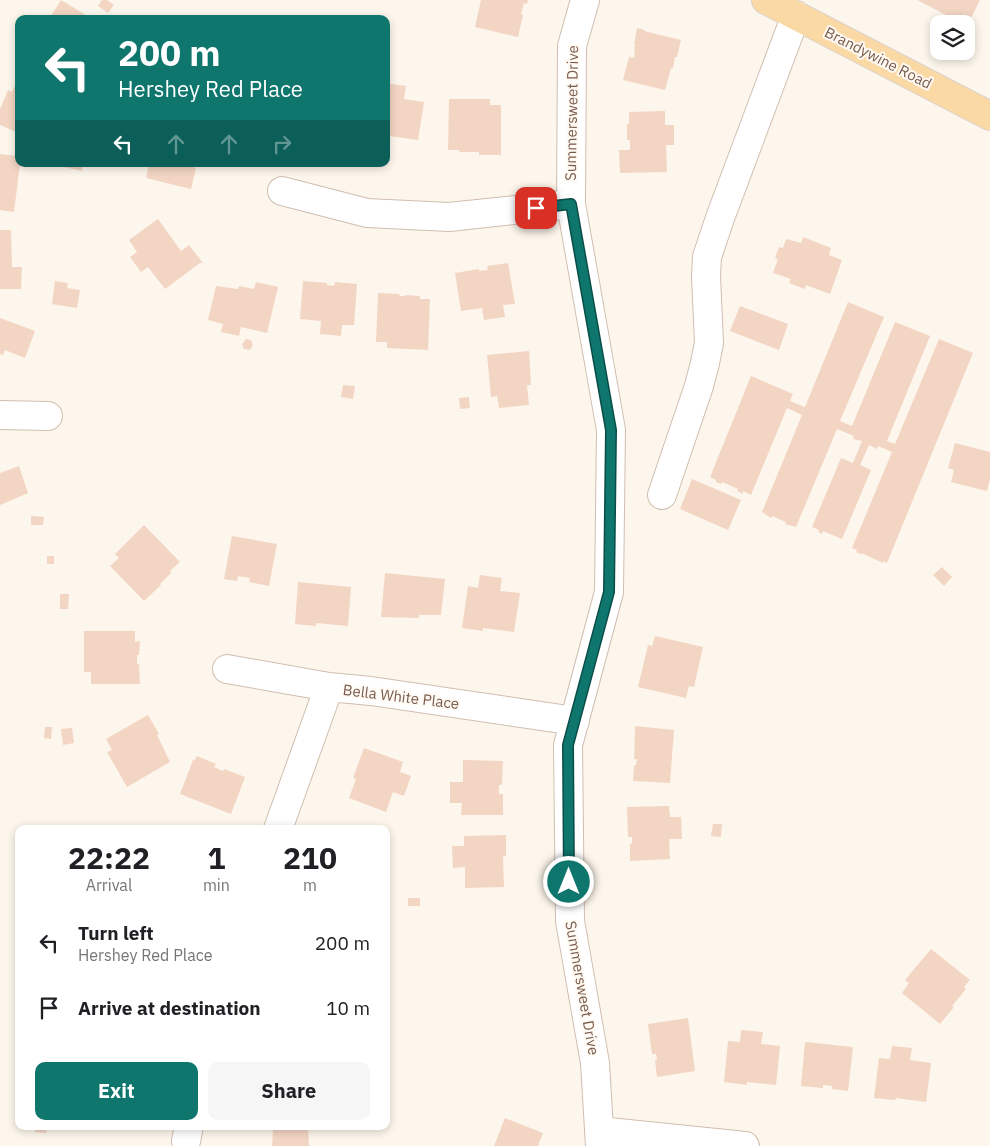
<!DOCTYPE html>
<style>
body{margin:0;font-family:"IBM Plex Sans",sans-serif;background:#f6f6f6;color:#202124;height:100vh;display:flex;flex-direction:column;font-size:19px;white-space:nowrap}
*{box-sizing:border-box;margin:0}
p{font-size:16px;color:#757577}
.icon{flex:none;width:28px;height:28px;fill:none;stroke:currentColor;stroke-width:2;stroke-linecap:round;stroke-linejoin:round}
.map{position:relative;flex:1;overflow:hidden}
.side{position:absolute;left:15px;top:825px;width:375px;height:305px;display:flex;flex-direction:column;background:#fff;border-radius:10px;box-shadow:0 2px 8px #0003}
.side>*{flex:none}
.hud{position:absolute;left:15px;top:15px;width:375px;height:152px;border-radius:10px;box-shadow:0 2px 8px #0003;background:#0f766e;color:#fff;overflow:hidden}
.tools{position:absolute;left:930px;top:15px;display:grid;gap:10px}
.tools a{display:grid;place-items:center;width:45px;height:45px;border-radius:10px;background:#fff;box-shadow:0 2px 8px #0003;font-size:25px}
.pin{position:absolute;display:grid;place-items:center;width:42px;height:42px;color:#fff;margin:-21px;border-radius:10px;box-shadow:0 2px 8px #0006}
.me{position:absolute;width:55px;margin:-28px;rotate:0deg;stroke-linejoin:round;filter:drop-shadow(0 0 4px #0008)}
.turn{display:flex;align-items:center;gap:18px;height:105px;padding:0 20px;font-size:22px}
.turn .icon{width:65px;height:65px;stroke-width:2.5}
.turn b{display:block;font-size:35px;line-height:42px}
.lanes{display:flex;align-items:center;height:48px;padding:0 20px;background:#0003;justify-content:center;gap:25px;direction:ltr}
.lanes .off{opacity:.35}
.eta{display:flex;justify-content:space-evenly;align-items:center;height:85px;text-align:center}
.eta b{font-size:30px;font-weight:700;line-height:35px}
.cta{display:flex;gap:10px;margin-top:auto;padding:10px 20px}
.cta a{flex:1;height:58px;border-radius:10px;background:#0f766e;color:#fff;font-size:20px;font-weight:700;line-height:58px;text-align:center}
.cta a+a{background:#f6f6f6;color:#202124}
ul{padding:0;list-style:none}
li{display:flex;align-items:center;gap:15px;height:65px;padding:0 20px}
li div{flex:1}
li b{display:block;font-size:19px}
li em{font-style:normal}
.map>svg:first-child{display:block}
.building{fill:#f3d5c3}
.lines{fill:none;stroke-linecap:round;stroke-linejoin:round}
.minor-casing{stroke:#d1beb0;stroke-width:30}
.major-casing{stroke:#dad1cd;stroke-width:30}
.minor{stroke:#fff;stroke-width:28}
.major{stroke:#fbd9a5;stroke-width:28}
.route-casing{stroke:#0a4d48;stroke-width:12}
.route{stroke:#0f766e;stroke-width:9}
.labels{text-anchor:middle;stroke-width:4;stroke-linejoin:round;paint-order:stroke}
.street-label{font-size:15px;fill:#7a5c4d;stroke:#fffaf3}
</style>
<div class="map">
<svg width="990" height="1146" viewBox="0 0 990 1146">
<rect width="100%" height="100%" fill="#fdf6ec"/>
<!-- building -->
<path class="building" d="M61,0L89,17L88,19H49Z
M102,0H107L114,5L108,13L98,6Z
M481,0H528L527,4L524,3L521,14L523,15L518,37L475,27Z
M917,0H980L968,24H964Z
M637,28L645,30L644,31L681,40L677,57H675L673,68H671L665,90L623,80L629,57L634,58L635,52L634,51L635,44H634Z
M19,77V133L0,125V109L8,90L12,92Z
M386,83L406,86L404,99L424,102L418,140L389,136L388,140L386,139Z
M449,99H490V105H501V155H479V152H459L460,150H448Z
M665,111V125H674V145H666L667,172L620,173L619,150H630V140H627V124H629V112Z
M0,154L19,156L20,164L14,212L0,210Z
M50,164H83L82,171Z
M149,164H187L186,165L196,168L191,189L146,178Z
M158,219L181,251L189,245L203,263H200L165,289L148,267L141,272L130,257L137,252L129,240Z
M0,230H11L12,267H22L21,289H0Z
M803,237L831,248L829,255L842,260L830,294L806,285L805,289L789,283L791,279L773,273L778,259L775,258L779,247L783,248L786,239L801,243Z
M508,263L515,304L503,305L505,317L484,320L482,308L461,311L455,273L479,269V271L488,270L487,266Z
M55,281L68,283L67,288L80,290L77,308L52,304Z
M303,281L327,283V285L334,286L335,282L357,284L354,325H342L341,336L320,334L321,321L300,319Z
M256,282L278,287L267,333L241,327L239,336L221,332L223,324L208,320L216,286L238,289L239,286L254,289Z
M378,293L400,294L399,296H405V295L420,296V299H430L428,350L387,348V342H376Z
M848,302L884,317L840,421L852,426L895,322L930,336L887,441L895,444L939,339L973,353L887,563L884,561L883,563L861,553V554L856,552L857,550L852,548L892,452L878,446L877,449L869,445L860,465L871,470L842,539L823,531L822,534L818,532L819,530L812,527L841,458L853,463L862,441L853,439L854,436L837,429L796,527L785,524L786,522L772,516L771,518L762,512L802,415L787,408L751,495L743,491V494L737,491L738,489L722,482L721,484L716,482V480L710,477L751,376L793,394L790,401L805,407Z
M740,306L788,324L779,350L730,331Z
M0,318L35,331L25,358L5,350L3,355L0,354Z
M246,339L251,340L253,345L250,350L244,349L242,344Z
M529,351L531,385H527L529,405L499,408L497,396L491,397L487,355Z
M343,385L355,386L353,399L341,397Z
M469,397L470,408L460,409L459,398Z
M955,443L990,452V479L987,491L951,482L954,470L948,468Z
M19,466L28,493L0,505V473Z
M692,479L741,500L728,530L680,509Z
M31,516L44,517L43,525H31Z
M144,525L180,562L170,571L171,573L160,584L161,585L144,601L110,566L119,558L115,554Z
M232,536L277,544L269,586L249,582L250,578L238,576L237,581L224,579Z
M47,556H54V564H47Z
M942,567L952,577L944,586L933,575Z
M385,573L445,579L441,615H419V618L381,617Z
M480,575L502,578L500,591L520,593L514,632L483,628V631L462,628L468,586L478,588Z
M298,582L351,587L348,626L316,623V626L295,624Z
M60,594H69L68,609H60Z
M84,631H135V642L140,641L139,655H137V664H139L140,684H91V672H84Z
M655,636L703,647L694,687L689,686L686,698L638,687L648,645L652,646Z
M148,715L159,734L157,735L170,762L127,787L107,752L112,750L106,739Z
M635,726L674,730L670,783L633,781L634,765H636L637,759H634Z
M45,727H52L51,739L44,738Z
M72,728L74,743L63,745L61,729Z
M364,748L403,762L400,772L411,776L404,796L393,792L386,812L349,798L356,779L353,778Z
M197,756L216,764L214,767L223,771L224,769L245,777L231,814L180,794L193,760H195Z
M463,760L503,761L502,785H499V794H503V815H461L462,803H450V782H463Z
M669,806L670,817H681L682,839H669L670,859L630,861V843L632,844V837H628L627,807Z
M713,824H722L721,837L711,836Z
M506,835V856H503L504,887L465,888V867L453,868L452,846H464V836Z
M408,898H420V906H408Z
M931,949L970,980L964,987L966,989L952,1006L954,1007L940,1024L902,993L909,983L905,980Z
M688,1018L695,1071L657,1077L655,1060H657L656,1054H652L648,1024Z
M741,1030L763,1032L761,1044L780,1046L776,1085L747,1082V1085L724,1082L728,1041L740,1042Z
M805,1042L853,1047L848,1091L832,1089V1086L823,1085V1088L801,1086Z
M892,1046L912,1048L910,1060L931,1063L926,1102L896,1098L895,1100L874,1098L879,1058L890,1059Z
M505,1118L543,1133L538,1146H494Z
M35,1126H47L46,1133L35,1132Z
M271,1126H308L309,1146H272L273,1129H271Z"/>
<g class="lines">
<!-- minor casing -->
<g class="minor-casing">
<path id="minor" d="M585,0L572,46L571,204L611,430L609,592L568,745L570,921L595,1063L600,1146
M282,191L367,213L449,217L571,204
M0,415L48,416
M662,495L699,386L705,363L709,343L706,276L707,257L720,218L796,15
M227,669L329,687L371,691L575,721
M278,829L329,687
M599,1131L745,1146
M186,1141L189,1126"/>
</g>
<!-- major casing -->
<g class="major-casing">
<path id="major" d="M766,0L990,116"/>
</g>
<!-- minor -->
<use href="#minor" class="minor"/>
<!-- major -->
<use href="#major" class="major"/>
</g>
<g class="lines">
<!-- route casing -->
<g class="route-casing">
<path id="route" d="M536,208L571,204L611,430L609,592L568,745L569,882"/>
</g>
<!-- route -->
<use href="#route" class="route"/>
</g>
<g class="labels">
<!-- street labels -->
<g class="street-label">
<text transform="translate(878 58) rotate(27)" y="5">Brandywine Road</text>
<text transform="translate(572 113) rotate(-89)" y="5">Summersweet Drive</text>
<text transform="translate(401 697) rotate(7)" y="5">Bella White Place</text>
<text transform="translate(582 988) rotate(80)" y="5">Summersweet Drive</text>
</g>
</g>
</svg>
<div class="tools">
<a><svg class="icon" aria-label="layers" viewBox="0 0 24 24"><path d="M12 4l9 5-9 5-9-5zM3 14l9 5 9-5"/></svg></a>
</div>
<div class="pin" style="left:536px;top:208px;background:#d93025"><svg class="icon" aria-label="arrive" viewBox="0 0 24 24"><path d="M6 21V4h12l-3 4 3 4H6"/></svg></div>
<svg class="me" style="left:569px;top:882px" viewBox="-20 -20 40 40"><circle r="17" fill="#0f766e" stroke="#fff" stroke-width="3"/><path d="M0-11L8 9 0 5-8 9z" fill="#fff"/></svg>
<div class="hud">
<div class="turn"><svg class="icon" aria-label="left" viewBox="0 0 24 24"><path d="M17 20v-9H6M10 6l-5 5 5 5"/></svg><div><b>200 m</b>Hershey Red Place</div></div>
<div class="lanes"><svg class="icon" aria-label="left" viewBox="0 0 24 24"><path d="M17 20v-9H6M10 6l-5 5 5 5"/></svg><svg class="icon off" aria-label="ahead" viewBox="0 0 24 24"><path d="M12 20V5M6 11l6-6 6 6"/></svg><svg class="icon off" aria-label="ahead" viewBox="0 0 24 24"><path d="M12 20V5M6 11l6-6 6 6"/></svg><svg class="icon off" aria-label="right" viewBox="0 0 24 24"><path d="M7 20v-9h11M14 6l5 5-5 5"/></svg></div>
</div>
<section class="side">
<div class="eta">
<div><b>22:22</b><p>Arrival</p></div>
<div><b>1</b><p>min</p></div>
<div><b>210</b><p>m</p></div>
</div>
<ul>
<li><svg class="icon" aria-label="left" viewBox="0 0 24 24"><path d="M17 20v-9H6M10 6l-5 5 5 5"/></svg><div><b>Turn left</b><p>Hershey Red Place</p></div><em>200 m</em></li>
<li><svg class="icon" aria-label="arrive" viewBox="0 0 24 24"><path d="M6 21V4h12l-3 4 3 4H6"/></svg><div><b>Arrive at destination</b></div><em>10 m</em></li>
</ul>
<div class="cta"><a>Exit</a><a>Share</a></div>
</section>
</div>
